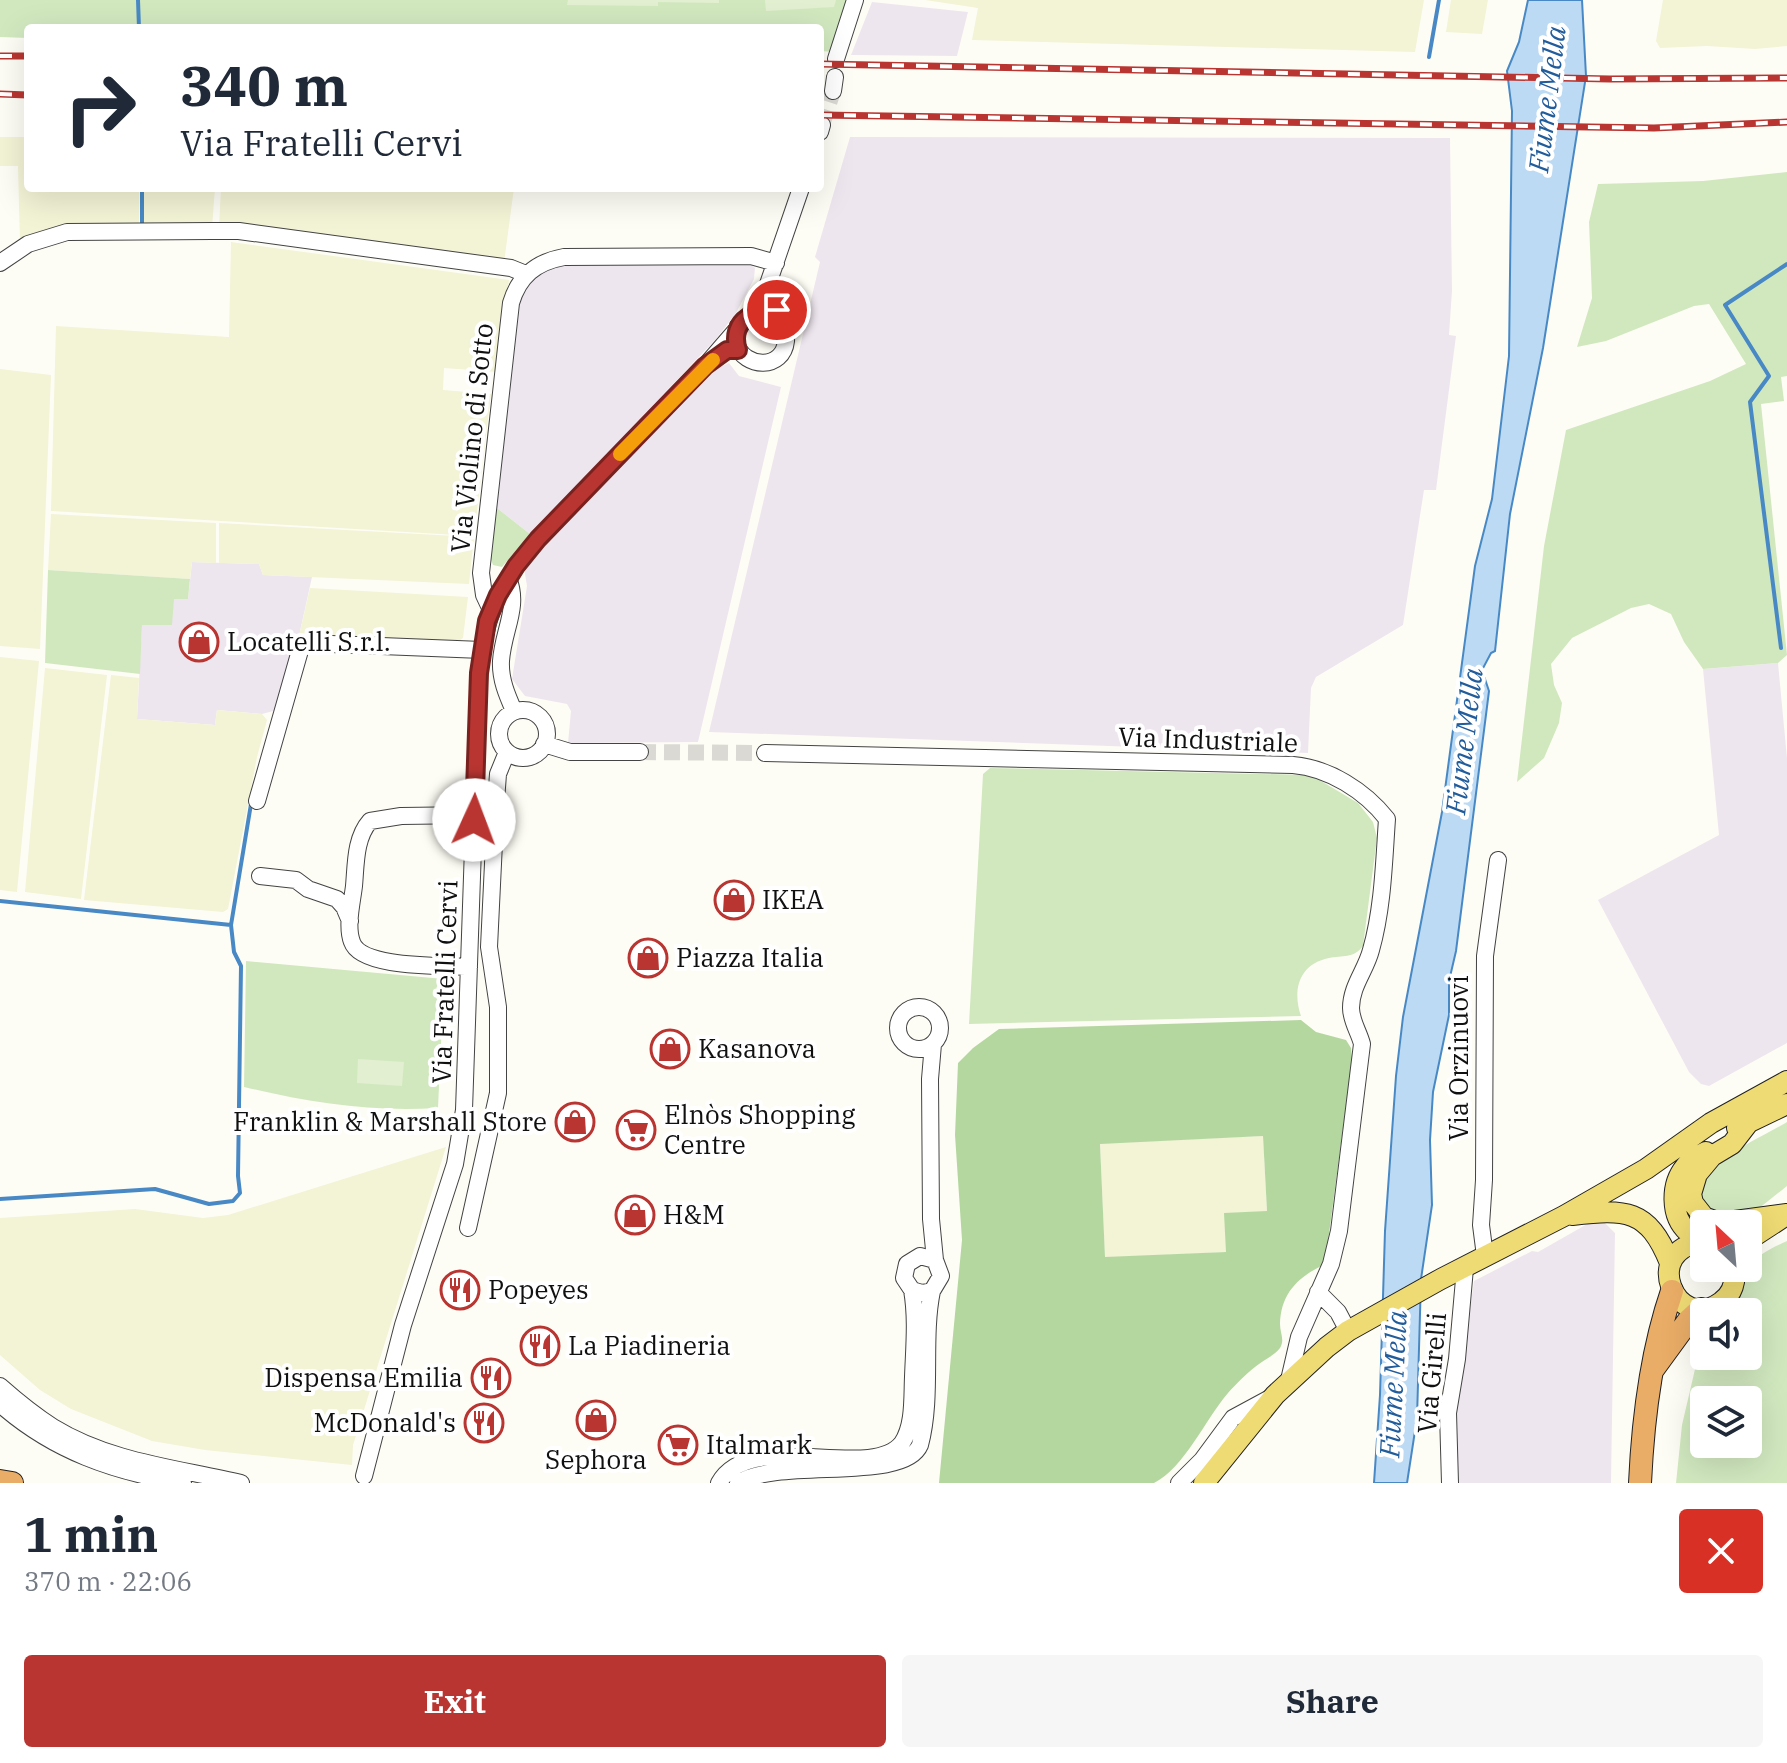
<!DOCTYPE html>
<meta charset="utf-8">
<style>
body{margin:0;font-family:"IBM Plex Serif",serif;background:#f6f6f7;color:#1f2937;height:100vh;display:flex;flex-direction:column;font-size:30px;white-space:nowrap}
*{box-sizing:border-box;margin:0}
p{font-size:26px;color:#747a83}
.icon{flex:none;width:44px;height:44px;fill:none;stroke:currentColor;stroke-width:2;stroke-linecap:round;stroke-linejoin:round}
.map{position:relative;height:1483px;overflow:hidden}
.details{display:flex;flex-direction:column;background:#fff;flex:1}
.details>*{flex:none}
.hud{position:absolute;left:24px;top:24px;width:800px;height:168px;border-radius:8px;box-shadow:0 8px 32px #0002;background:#fff;color:#1f2937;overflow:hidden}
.needle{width:52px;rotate:334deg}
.buttons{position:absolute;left:1690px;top:1210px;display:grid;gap:16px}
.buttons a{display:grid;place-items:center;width:72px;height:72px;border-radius:8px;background:#fff;box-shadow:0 8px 32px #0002;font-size:40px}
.pin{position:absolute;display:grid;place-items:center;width:68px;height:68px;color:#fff;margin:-34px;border:4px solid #fff;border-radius:50%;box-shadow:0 2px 8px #0007}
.me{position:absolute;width:88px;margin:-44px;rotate:2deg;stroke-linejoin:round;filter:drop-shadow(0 0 6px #0008)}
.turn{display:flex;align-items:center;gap:28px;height:168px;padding:0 24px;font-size:36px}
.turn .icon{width:104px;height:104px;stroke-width:2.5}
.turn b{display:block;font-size:56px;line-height:68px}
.round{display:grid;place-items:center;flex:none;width:84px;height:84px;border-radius:8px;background:#f6f6f7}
.overview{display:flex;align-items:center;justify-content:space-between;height:136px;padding:0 24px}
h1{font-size:48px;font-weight:700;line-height:60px}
.action{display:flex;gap:16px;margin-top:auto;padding:16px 24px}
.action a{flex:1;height:92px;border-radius:8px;background:#b83531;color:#fff;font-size:32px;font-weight:700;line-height:92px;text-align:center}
.action a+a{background:#f6f6f7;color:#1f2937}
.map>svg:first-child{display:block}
.industrial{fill:#eee6ee}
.farmland{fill:#f3f3d6}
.green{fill:#d1e8bf;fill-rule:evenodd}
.forest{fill:#b4d7a0;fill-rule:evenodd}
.pitch{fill:#e2efd1}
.water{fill:#bcdaf3;stroke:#4889c5;stroke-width:2}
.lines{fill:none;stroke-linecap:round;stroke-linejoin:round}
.stream{stroke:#4889c5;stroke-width:4}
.minor-tunnel{stroke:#dad9d3;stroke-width:16;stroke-dasharray:16 8;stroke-linecap:butt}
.minor-casing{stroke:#434343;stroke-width:18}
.major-casing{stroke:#212121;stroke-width:22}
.highway-casing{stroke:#212121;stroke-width:24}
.minor{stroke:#fff;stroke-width:16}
.major{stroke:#efdb74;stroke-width:20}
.highway{stroke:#eaad67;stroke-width:22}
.rail-casing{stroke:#b83531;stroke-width:7}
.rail{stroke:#fff;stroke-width:4;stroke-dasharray:12;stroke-linecap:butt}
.route-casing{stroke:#782220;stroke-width:20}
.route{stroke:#b83531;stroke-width:14}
.slow{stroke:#f59e0b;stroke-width:14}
.labels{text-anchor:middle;stroke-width:8;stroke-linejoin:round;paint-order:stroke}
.street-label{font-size:26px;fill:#101010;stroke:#fff}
.poi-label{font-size:26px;fill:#101010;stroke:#fff;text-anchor:start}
.water-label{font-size:28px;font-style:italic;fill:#215c9b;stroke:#fff}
</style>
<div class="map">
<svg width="1787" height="1483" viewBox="0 0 1787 1483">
<rect width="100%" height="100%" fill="#fefdf5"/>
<!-- industrial -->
<path class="industrial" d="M872,2L968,12L957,56L851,55Z
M850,137L1450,138L1452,291L1449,335L1456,336L1436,490H1424L1403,625L1316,677L1311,688L1308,753L709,732L820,262L815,257Z
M748,263L755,268L754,279L736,313L716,339L530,534L493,505L513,316L528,282L547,270L560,266Z
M729,363L739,376L781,387L698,742L568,743L571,711L567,704L525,696L512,679L527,586L524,568L711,371Z
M192,562L259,564L263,575L312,577L299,636L277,710L262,714L217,710L215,725L137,719L142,625L174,599H188Z
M1778,663L1787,758V1043L1709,1086L1701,1084L1689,1072L1598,900L1719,835L1703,669Z
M1596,1219L1603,1221L1615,1233L1611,1483H1457L1455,1416L1474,1281L1532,1251L1538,1252Z"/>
<!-- farmland -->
<path class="farmland" d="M925,0H1424L1415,52L972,40L978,8Z
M1451,0H1488L1482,34L1446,32Z
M1663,0H1787V46L1755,49L1707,46L1660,48L1656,41Z
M0,137H28V188H139V227L20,243L18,166H0Z
M144,188H215L212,228H144Z
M221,188H514L504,263L219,228Z
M231,242L509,280L498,372L444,368L443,390L491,394L474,536L51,511L56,326L229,337Z
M0,369L51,375L40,649L0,646Z
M51,514L216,523V563L192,562L190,579L48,570Z
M219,523L474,537L469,584L263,575L259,564L219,563Z
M310,588L468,597L463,638L454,644L299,636Z
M0,657L39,661L17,892L0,890Z
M45,668L107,675L81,899L25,892Z
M111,675L139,678L137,719L215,725L217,710L262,714L267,720L257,757L228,909L223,912L84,900Z
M1263,1136L1267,1211L1226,1252L1105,1258L1100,1143Z
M446,1147L353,1445L352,1465L205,1450L152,1441L71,1409L40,1390L0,1355V1218L135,1209L203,1218L228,1215Z"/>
<!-- green -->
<path class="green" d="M0,0H851L835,52L820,51V28H28V38L0,37Z
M1787,172V376L1781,377L1784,401L1761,404L1787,655L1778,663L1703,669L1684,642L1671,614L1649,604L1631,608L1572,638L1551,664L1554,685L1562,703L1559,723L1544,758L1517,782L1544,546L1566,430L1710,381L1746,364L1709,304L1694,306L1606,341L1577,347L1592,298L1589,222L1598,184L1703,181Z
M493,505L530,534L502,567L493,565L490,557Z
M48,570L190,579L188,599H174L172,625H142L140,674L45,663Z
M990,768L1311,775L1358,803L1373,822L1377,838L1363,946C1353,959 1343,955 1329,958C1299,964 1292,990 1301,1016L969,1024L983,774Z
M246,961L444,979L438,1108C369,1112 311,1103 244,1087Z
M1787,1122V1186L1753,1213H1704C1703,1205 1699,1195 1700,1187C1704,1162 1766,1135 1787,1122Z
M1787,1241V1483H1676L1682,1425L1699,1352L1697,1332L1704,1326V1356H1748V1312H1729C1745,1294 1739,1290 1747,1272C1754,1255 1772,1248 1787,1241ZM1704,1400H1748V1444H1704Z"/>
<!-- forest -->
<path class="forest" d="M1301,1020L1316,1032L1346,1040L1351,1048L1352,1060L1325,1264C1298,1277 1281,1293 1280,1324C1280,1333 1285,1340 1280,1348C1274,1356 1263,1360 1255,1367C1246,1374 1236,1384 1228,1393C1205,1420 1184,1468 1154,1483H939L962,1240L955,1135L958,1063L973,1048L999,1029ZM1263,1136L1267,1211L1224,1213L1226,1252L1105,1257L1100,1144Z"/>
<!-- pitch -->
<path class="pitch" d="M568,0H719V3L658,2V6L567,5Z
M765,0H836L834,7L766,11Z
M358,1059L404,1062L402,1086L357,1083Z"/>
<!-- water -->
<path class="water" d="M1528,0H1582L1586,76L1543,348L1510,514L1495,651L1491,653L1482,670L1489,691L1456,951L1449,981V1015L1433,1092L1430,1140L1432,1205L1421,1279L1417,1418L1407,1483H1374L1380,1395L1385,1231L1396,1076L1403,1017L1442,812L1475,566L1492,499L1509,356L1512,111L1507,71L1519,42Z"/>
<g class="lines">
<!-- stream -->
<path class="stream" d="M138,0L139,28
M1429,57L1439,0
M142,188V226
M1781,648L1750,402L1769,376L1725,305L1787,264
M0,901L231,925
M0,1199L155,1189L209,1204L233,1201L240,1193L238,1176L241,966L234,952L231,925L251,804"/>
<!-- minor-tunnel -->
<path class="minor-tunnel" d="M822,125L833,91
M640,752L765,753"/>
<!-- minor casing -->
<g class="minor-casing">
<path id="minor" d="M836,59L855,0
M833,91L835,77
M820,132L822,125
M0,263L28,244L67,232L212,231H239L511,268L526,274
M738,326L736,344C745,369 783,370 786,341C787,330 780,320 777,310C774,299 772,289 771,278
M508,578C520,607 503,630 501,661C500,679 507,695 514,711
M491,610L484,595L481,573L511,303C519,276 536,262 564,257L751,256L776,263
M499 734a24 24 0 1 1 48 0a24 24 0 1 1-48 0Z
M544,744L570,752H640
M765,753L1293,765C1329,768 1365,791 1387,819C1384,861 1383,908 1371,950C1366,970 1351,986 1351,1008C1351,1021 1359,1032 1362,1044L1339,1231L1331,1264L1299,1337L1289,1380
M257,801L301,647L306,643L482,650
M260,876L296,880L308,889L337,899L344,907L350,921
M469,967C444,965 361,969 352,942C346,926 352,903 354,886C356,864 355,838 370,821L401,816L474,815
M898 1028a21 21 0 1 1 42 0a21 21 0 1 1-42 0Z
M933,1044L930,1079L931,1219L935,1260L941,1276L932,1291L922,1293L912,1290L904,1278L907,1264L920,1256L935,1260
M468,1228L498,1093V1007L489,947L496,801L498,774L507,752
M1485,1256L1481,1225L1484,1180L1485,956L1498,860
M1318,1292L1338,1312L1348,1331
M0,1386C17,1401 34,1415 53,1427C110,1462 177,1468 241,1483
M0,1404C53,1451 114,1472 183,1483
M364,1476L403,1325L455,1164L464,1110L479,673C485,614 499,584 538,539L705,366L757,306L767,287L801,188
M719,1483C750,1427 871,1483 902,1443C914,1425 912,1398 913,1377C914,1348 917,1319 912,1290
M738,1483C780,1457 904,1483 920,1445C933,1396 922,1340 932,1291
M1179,1483L1202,1460L1233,1418L1270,1398
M1450,1483L1448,1413L1457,1359L1465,1268"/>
</g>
<!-- major casing -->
<g class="major-casing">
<path id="major" d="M1749,1122L1732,1144L1712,1156L1697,1174L1691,1194L1693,1203L1704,1217L1720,1223L1787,1214
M1737,1128L1787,1104
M1572,1215C1625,1209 1648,1208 1670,1263
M1748,1240L1785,1216
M1704,1242C1699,1239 1692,1236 1688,1232C1670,1216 1671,1184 1685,1167C1690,1160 1698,1156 1706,1152
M1704,1242C1639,1248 1676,1335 1721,1302C1733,1294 1736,1281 1734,1268
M1204,1483L1275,1395L1327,1347L1348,1331L1441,1279L1564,1216L1646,1169L1711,1123L1787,1081"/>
</g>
<!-- highway casing -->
<g class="highway-casing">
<path id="highway" d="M1654,1368L1689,1320L1701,1309
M0,1481L12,1483
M1640,1483C1643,1418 1651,1352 1672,1291"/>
</g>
<!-- minor -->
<use href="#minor" class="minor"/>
<!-- major -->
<use href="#major" class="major"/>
<!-- highway -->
<use href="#highway" class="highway"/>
<!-- rail casing -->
<g class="rail-casing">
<path id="rail" d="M0,56H28
M820,64L1610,79L1787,78
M0,94L28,95
M820,115L1654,128L1787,122"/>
</g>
<!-- rail -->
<use href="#rail" class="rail"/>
</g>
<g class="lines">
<!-- route casing -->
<g class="route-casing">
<path id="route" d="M474,820L479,673L487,621L498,595L516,566L538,539L705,366L727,350H738C728,321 758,302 780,321L777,310"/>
</g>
<!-- route -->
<use href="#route" class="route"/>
<!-- slow -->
<path class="slow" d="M620,454L713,360"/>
</g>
<!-- icons -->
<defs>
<g id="shop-ring" transform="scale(2)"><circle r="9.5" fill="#fff" stroke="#b83531" stroke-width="1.5"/><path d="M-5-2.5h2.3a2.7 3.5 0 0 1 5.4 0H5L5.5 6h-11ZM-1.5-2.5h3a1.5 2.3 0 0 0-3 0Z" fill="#b83531"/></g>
<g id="supermarket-ring" transform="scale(2)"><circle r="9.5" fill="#fff" stroke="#b83531" stroke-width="1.5"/><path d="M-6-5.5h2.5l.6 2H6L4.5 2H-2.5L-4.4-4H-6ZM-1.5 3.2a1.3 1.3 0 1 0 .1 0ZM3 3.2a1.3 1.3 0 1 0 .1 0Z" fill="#b83531"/></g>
<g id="restaurant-ring" transform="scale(2)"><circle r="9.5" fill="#fff" stroke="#b83531" stroke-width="1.5"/><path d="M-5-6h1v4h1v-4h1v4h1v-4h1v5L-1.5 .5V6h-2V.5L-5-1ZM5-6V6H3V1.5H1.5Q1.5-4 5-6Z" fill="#b83531"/></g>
</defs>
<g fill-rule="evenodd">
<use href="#shop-ring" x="199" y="642"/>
<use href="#shop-ring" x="734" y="900"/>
<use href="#shop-ring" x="648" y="958"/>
<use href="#shop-ring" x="670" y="1049"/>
<use href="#shop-ring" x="575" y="1122"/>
<use href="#supermarket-ring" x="636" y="1130"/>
<use href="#shop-ring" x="635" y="1215"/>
<use href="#restaurant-ring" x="460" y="1290"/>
<use href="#restaurant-ring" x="540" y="1346"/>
<use href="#restaurant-ring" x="491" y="1378"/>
<use href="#shop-ring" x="596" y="1420"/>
<use href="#restaurant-ring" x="484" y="1423"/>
<use href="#supermarket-ring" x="678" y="1445"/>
</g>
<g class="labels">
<!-- street labels -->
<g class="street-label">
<text transform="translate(472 438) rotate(-84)" y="9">Via Violino di Sotto</text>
<text transform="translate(1208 740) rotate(2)" y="9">Via Industriale</text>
<text transform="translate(445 982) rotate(-88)" y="9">Via Fratelli Cervi</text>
<text transform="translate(1459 1058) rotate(-90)" y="9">Via Orzinuovi</text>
<text transform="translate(1432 1373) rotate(-85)" y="9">Via Girelli</text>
</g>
<!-- poi labels -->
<g class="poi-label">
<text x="227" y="651">Locatelli S.r.l.</text>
<text x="762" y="909">IKEA</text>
<text x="676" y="967">Piazza Italia</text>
<text x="698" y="1058">Kasanova</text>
<text x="664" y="1124">Elnòs Shopping<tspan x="664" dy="30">Centre</tspan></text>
<text x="547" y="1131" text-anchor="end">Franklin &amp; Marshall Store</text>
<text x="663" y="1224">H&amp;M</text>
<text x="488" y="1299">Popeyes</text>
<text x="568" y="1355">La Piadineria</text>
<text x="463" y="1387" text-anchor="end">Dispensa Emilia</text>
<text x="456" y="1432" text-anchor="end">McDonald's</text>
<text x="706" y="1454">Italmark</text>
<text x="596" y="1469" text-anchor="middle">Sephora</text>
</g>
<!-- water labels -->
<g class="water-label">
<text transform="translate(1547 99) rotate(-83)" y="10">Fiume Mella</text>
<text transform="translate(1464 741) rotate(-83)" y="10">Fiume Mella</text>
<text transform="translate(1393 1384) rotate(-87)" y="10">Fiume Mella</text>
</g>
</g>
</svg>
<div class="buttons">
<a><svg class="needle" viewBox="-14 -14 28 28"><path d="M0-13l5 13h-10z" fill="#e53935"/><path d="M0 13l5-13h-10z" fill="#747a83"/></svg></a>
<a><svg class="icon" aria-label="sound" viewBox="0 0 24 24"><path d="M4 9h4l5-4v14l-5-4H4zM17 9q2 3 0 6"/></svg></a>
<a><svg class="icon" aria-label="layers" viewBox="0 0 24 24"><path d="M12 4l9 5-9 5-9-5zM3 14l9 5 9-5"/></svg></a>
</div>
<div class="pin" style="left:777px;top:310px;background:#d93025"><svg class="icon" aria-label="arrive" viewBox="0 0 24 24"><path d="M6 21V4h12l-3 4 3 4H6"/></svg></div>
<svg class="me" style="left:474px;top:820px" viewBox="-20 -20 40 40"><circle r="19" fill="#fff"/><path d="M0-13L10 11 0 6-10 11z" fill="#b83531"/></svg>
<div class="hud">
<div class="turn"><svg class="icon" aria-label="right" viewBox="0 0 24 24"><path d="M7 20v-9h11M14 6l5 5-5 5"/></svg><div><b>340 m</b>Via Fratelli Cervi</div></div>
</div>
</div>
<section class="details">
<div class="overview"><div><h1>1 min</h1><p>370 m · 22:06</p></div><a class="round" style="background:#d93025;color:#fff"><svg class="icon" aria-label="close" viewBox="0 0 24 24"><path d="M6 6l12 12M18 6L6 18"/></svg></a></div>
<div class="action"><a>Exit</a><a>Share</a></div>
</section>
